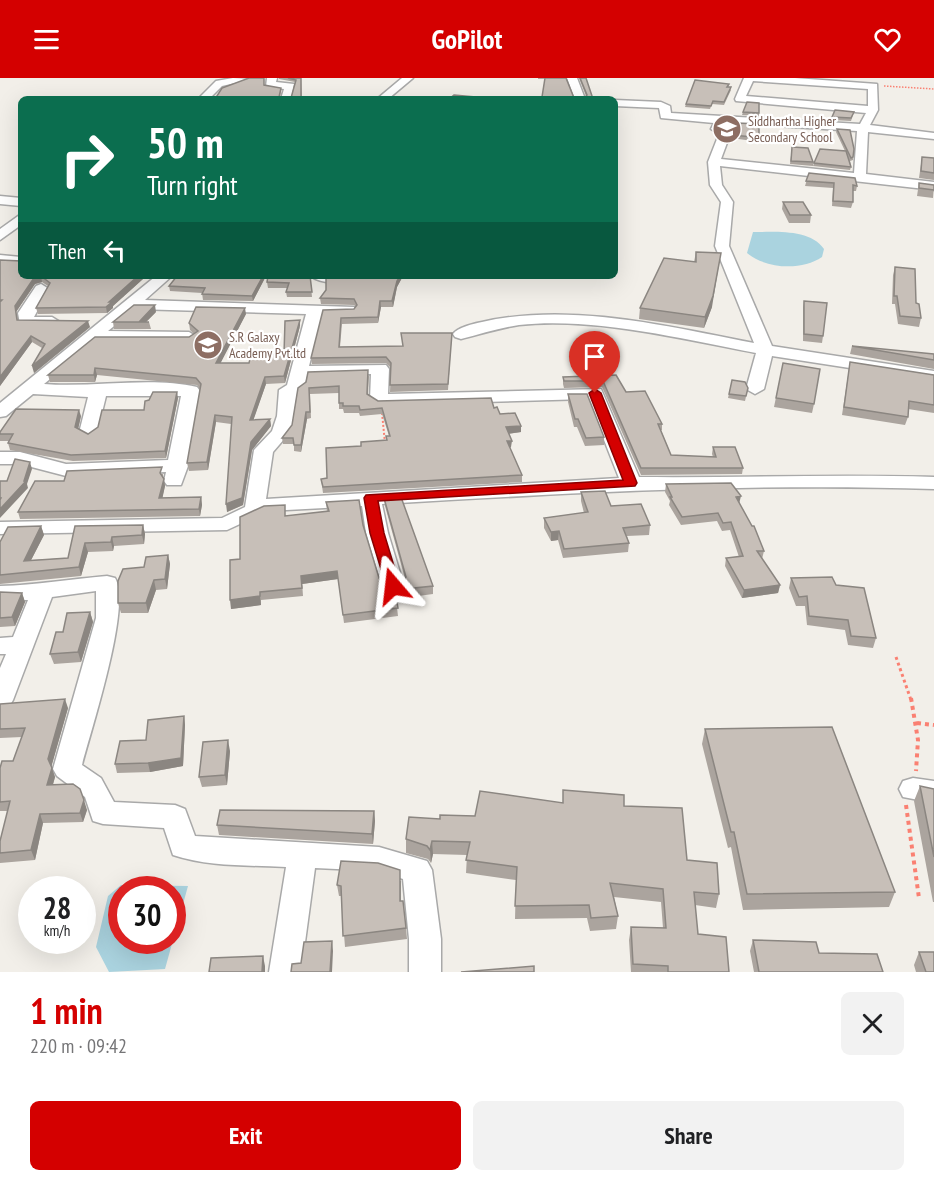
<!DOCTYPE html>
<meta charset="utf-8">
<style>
body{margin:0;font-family:"PT Sans Narrow",sans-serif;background:#f2f2f2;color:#202124;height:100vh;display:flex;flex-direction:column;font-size:22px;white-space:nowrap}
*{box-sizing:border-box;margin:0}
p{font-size:20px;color:#757577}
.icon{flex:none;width:33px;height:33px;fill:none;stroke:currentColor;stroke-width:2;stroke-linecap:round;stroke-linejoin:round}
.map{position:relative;height:894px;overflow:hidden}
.sheet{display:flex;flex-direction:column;background:#fff;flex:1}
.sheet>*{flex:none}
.banner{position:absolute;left:18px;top:18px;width:600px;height:183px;border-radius:9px;box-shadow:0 6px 24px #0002;background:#0b6e4f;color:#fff;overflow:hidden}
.speed{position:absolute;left:18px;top:798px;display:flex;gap:12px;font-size:30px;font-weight:700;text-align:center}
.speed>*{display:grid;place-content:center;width:78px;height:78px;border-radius:50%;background:#fff;box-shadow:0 6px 24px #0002;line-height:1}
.speed small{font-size:15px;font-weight:400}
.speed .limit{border:9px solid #d22;background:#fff;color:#111}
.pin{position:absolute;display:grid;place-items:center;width:51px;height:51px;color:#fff;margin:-62px -26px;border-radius:50% 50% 50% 0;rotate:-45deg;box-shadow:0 0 6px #0007}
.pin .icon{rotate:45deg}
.me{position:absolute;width:66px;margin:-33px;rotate:343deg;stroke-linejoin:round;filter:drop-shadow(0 0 4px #0008)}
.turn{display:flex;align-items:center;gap:21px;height:126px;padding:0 30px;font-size:27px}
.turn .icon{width:78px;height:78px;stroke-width:2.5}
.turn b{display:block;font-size:42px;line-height:51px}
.then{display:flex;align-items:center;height:57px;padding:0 30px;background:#0003;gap:12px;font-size:22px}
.round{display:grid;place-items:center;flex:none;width:63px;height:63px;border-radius:9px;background:#f2f2f2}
.overview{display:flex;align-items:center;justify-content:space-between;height:102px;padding:0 30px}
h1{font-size:36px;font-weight:700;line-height:45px;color:#d40000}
.cta{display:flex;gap:12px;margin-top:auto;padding:12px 30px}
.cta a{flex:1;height:69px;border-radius:9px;background:#d40000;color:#fff;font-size:24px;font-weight:700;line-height:69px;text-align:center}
.cta a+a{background:#f2f2f2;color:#202124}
header{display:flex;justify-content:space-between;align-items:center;height:78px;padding:0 30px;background:#d40000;color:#fff;font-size:27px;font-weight:700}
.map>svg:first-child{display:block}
.water{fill:#aad3df;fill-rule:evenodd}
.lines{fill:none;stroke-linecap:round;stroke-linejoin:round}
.minor-casing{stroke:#a9a9a9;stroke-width:3}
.path-far3{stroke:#fa8072;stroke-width:1.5;stroke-dasharray:1.5 1.5;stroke-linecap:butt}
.path-far2{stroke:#fa8072;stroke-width:2;stroke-dasharray:2 2;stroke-linecap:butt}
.path-far1{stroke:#fa8072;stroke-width:3;stroke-dasharray:3 3;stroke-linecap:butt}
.path{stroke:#fa8072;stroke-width:4;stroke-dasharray:4 4;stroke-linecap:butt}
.minor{fill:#fff;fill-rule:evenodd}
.wall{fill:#aba49e}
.shaded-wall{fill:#8b8681}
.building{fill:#c7bfb8;stroke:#8b8681;stroke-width:1.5}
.route{fill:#d40000;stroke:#8a0000;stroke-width:1.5}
.labels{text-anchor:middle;stroke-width:4.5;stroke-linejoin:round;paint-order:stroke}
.far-education-label{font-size:14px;fill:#785e54;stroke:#fff;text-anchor:start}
</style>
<header><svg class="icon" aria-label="menu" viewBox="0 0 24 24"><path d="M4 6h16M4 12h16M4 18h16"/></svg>GoPilot<svg class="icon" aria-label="heart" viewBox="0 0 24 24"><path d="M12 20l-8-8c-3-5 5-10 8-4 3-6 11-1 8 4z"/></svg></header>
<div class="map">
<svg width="934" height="894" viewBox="0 0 934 894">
<rect width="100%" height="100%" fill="#f2efe9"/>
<!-- water -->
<path class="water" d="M753,154C776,154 810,151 824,171L822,179C802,193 766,191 747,175Z
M121,807L188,808L165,891L109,894L96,869L108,818ZM122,812H172V862H122Z"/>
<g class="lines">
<!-- minor casing -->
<g class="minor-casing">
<path id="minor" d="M233,0L252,1L222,8L209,21H198L216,3Z
M267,0H277L276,4L294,6L291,21H281L284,11L266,9Z
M402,0H413L388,21H377Z
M567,0H577L585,21H575Z
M744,0H795L877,6L878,32L870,47L934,55V61L868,54L866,96L934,104V112L720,88L722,107L733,124L729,168L772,268L934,293V303L772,278L764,311L755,316L746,311L756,275C682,261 594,239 519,247C499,250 481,256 461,261L455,259L453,256C458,249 473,246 482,244C570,224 667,248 754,265L715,168L721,124L710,107L708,84L719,56L711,51L714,45L661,40L659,30L615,28V22L661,24L670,28L671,35L860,46L866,35L736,23L735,21ZM753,3L868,11V28L746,18ZM725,45L857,53L854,95L721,81L731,54L723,49Z
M0,118L21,120V128L0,126Z
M21,136V147L0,162V151Z
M0,177L21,179V187L0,185Z
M156,198H172L145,222L354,229L356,232L354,235L322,236L309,288L386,287L389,291L388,316L601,311L639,399C737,400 835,396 934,399V411C750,405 566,415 382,426L388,455L404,508L401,513L393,515L385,513L382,508L366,455L362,428L268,433L227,452L0,456V444L222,440L245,429L254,372L272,353L277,338L279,312L287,307L306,236L135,231L108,253L189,254L197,259L189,264L96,263L44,306C93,310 151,298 197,309L200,313L188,388L181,407H167L164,403L166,394L66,398L20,386H0V374H20L66,386L168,382L181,318H106L97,355L88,361L79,355L88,319L33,316L6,338L0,339V325ZM371,296L370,322L379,327L588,321L619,400L266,421L273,374L291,353L297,315L304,310L307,298Z
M311,198H353L354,200C347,208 318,205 311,198Z
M41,206L49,211L34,239H52L60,244L52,249L20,246L18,235L36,208Z
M107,498L115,500C132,527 91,652 82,687L101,700L114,724L175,727L185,731L195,758L379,769L427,783L432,792L441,861V894H409V861L403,801L379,793L315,790L301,894H269L286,789C248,787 209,789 173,777L164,750L103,746L93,743L85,719L57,698L53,691L96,540V513L52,519L13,622L9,629L0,631V590L6,576H0V560L13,559L28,522H0V508C36,507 71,501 107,498Z
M913,700L934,703V725L903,719L899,711L903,703Z"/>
</g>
<!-- path-far3 -->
<path class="path-far3" d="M884,8L934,11"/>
<!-- path-far2 -->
<path class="path-far2" d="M382,335L385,365"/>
<!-- path-far1 -->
<path class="path-far1" d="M896,579L911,622"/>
<!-- path -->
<path class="path" d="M911,620L918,662L916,693
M917,645L934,647
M906,727L919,820"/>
<!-- minor -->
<use href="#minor" class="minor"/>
</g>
<!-- wall -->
<path class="wall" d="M279,0H301L302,20H335L215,21L264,7L281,13L280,19L291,20L295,4L279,1Z
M538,0H566L574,20H585L586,18L579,0H586L593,21H542L545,1H538Z
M728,9L731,12L724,27L712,26L710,31L685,29L686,26Z
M743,34L759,35V38L742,37Z
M854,34L851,43L832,42V39Z
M837,51L853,79V82L850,83L851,89L850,92L813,88L814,85L845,73L836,54Z
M732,57H759L758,60H753V63L731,60Z
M792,69L813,84V88L790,86Z
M922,79L934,80V102L919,100Z
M809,95L857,108L856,113H853V124L851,130L832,128L833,110L805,108Z
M919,105L934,107L933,120L917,118Z
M783,124L811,137L810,145H789L782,131Z
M696,174L712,229L704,250L639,241L640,230L694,184Z
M0,182L143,201L113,228V230L107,235L38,236L36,230L48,208L42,204L35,206L16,234L18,242L90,249L34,295L42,270L32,264L0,308Z
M895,189L916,225L921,240L919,249L898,246L895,226H892L893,197Z
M177,198H266L253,223L203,222L202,215L170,213L169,208Z
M310,198L312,219H287L286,214L288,210H268L267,204Z
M350,198H403L397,209L393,229H381L378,245L342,246L340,269L402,268L452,255L448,312L390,314L391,290L386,285L312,286L311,280L323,232L354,231L356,229L354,227L321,226L320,220Z
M804,223L823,258L822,265L803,263V229Z
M156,234L146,244H149L151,251H114L113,244Z
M246,236L220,285H249L284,276L300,248L285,305L266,306L253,342L270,341L271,348L252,372L243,427L227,434L231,346L216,344L208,392L189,393L187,385L200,311L197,307L97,297L95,304H50L48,297L189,259L194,256L190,252L189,245Z
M852,268L934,276V291L850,276Z
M850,284L934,297V335L908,331V339L905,347L842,337Z
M783,285L814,326L812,335L774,329Z
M616,297L626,314L662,346V352H661L671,377L713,379L712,376L713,369L743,390L742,396L641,397L602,309L564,310L563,306V299Z
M369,298L368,316L378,323L494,330L521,354L508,356L511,369L510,370L522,397V404L323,415L321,401L327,400L361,368L387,362L386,358H389L382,336L360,338L359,335H344L343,331H339V315L310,316L311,340L307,341L301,374L294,373V366H283L282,360L292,347L298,310Z
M732,302L748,310L745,323L728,320Z
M568,316L604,359V367L585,368L577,349H574L568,324Z
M178,320L166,380L73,383L10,372L8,365L9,363H0V354L81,338L78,351L88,356L144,332Z
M163,396V399L165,408L162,420L201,419L202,427L200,438L20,441L18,434L64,403Z
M666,406L739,426L764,473L762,481L780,507L778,515L742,520L725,488L726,480L739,479L730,452L722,453L717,443L681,447L669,427L670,423L665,414Z
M581,414L650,447L649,457L627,458L629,465L628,474L563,480L558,462L551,463L544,450V440L584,435L581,423Z
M384,420L433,508V516L396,521L398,538L344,545L338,501L302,506L303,518L261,522V527L231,531L240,481L286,438L327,434L326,424L363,447L379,500L384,507L393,509L403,506L405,501L385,428Z
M143,447L145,456L144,466L114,468L113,473L88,474L81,498L0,506V464L41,448L44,457L31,482L68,480L75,448Z
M168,477L170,486L167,511L156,512L148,535H121L118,525L144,489Z
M791,500L836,507L876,560L873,570L848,567L845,552L807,547L805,528H796L789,510Z
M0,514L22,515L25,524L15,548L0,549Z
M90,534L93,544L81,584L54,586L50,576L63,554Z
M0,626L68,630L51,689L55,699L53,707L87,732L83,744L43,745L35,782L0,785V763L8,733H0V690L13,683L22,659L0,660Z
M184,638L185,647L183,688L150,694L117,695L115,686Z
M705,651L895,814L889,829L743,832L731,769L728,770L702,666Z
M230,673L227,707L202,709L199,699Z
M920,708L934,711V824H933L914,723Z
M562,725L624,728L687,782L719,816L716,830L695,827L698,856L729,894H631L629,862L631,849L663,850L661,824L614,819L618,838L616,851L590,853L587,840L515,841L516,802L466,795L467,777L433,776L431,785L428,781L406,775V761L440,741L475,738Z
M374,733L375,743L373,766L219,757L217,747Z
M401,803V823L406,850L407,861L345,869L341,818H339L337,807Z
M753,862L819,875L883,894H754L750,873Z
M919,874L934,894H916L914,887Z"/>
<!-- shaded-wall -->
<path class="shaded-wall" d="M719,186L712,229L704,250L705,239Z
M41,198L42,204L35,206L16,234L19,248L15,228L34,200Z
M138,198H142L143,201L113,228V230L107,235L106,229L109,224Z
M263,198H266L253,223L252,218Z
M400,198H403L397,209L393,229L392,223L397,203Z
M380,223L381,229L378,245V239Z
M155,227L156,234L146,244H139Z
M245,230L246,236L217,292L216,285Z
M300,242V248L285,305L284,298Z
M88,243L90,249L34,295L32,288Z
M31,258L32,264L0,308V299Z
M95,290L97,297L95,304L94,297Z
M265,299L266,306L251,349L250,342Z
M177,314L178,320L166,380L165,373Z
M79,332L81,338L77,356L75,349Z
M306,334L307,341L301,374V367Z
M215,337L216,344L208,392L207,384Z
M270,341L271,348L252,372L243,427L227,434L226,426L251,364Z
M521,348V354L506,356V349Z
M507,363H512L511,369L507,370Z
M30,384L32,391L27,406L28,410L0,440V431L24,403Z
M164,401L165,408L161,427L159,420Z
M741,418L739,426L736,419Z
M201,419L202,427L200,438L199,431Z
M143,447L145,456L144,466L142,457Z
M41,448L44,457L26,492L24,483Z
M559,453L558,462L551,463V454Z
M112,459L114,468L113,473L111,464Z
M85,465L88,474L81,498L79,489Z
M168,477L170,486L167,511L165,501Z
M337,493L338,501L302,506L303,518L301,498Z
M154,502L156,512L148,535L146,525Z
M780,507L778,515L742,520L744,512Z
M22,515L25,524L15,548L12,539Z
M260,518L261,527L231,531L230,522Z
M90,534L93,544L81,584L78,574Z
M65,621L68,630L51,690L48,681Z
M184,638L185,647L183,688L150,694L148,685Z
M228,662L230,673L227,707L225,697Z
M52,690L55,699L50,716L47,707Z
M84,722L87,732L83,744L80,735Z
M374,733L375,743L373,766L372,756Z
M40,736L43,745L35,782L31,772Z
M432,763L433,776L431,785L430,772Z
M332,863L333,873L332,894H330Z
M263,878L265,888V894H262Z"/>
<!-- building -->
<path class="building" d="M249,0H264V7L281,10L279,19L291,20L296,2L288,0H301V20H335L334,21H215L222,10Z
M545,0H566L574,20H585L587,17L580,0H586L593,21L542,19Z
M695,2L729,6L727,9H731L724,24L713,23L711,28L686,26Z
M454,17L488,20L487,21H449Z
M747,24L759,25V35L743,34Z
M835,32L854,34L851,40L832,39Z
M737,45L759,46V57L754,56L753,59L732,57Z
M837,51L850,52L854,71L853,79L851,80Z
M792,69L808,70L813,84L791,83Z
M820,71L846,73L851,89L814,85Z
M922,79L934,80V95L921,93Z
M809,95L855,100L857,108L853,107V124L833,123L834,105L806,103Z
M919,105L934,107V112L919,110Z
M783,124H803L811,137H790Z
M696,174L721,175L713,218L705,239L640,230L664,180L696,184Z
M0,182L21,183V198H138L109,224H112L106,229L36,230L50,205L41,198L34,200L15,228L17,242L88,243L32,288L45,266L31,258L0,299V224L2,222H0Z
M895,189L915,191L916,225L919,226L921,240L900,238L897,218H894Z
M177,198H263L252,218L202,216L205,210L169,208Z
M268,198H310L312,214H286L289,205L267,204Z
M350,198H400L397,203L392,223H380L378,239L341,240L339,269L403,268L401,255H452L448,306L390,307L391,285L386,279L311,280L323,232L354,231L357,227L354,221L320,220L326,212V200H346Z
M804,223L827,225L823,258L804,256Z
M134,227H155L139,244H149H113Z
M196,229L245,230L216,285H249L251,277L284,276L285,243L300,242L284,298L265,299L250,342L270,341L251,364L242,420L226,426L232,339L215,337L207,384L187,385L201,306L196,300L95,290L94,297H48L95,259H189L198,253L189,245Z
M852,268L934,276V282Z
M850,284L934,297V327L909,323L908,339L844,329Z
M783,285L820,291L814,326L776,320Z
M368,292L367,316L378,323L491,320L494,330L497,329L500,336L515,335L521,348L506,349L512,363H507L522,397L323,409L321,401L327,400L326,370L361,368V364L387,362L386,358H390L382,330L360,332L359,328H343V325H339V308L309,310L310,334H306L301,367H294L293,360H282L292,347L298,310L306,304L308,294Z
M616,297L626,314L645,313L662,346H658L671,377L716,379L713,369H735L743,390H641L603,303H564L563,299Z
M732,302L745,304L748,310L746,318L729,316Z
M153,314H177L165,373L71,377L8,365L13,356H0V354L16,331L79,332L75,349L88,356L98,349L102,332H144L145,323L149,322Z
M568,316H587L604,359L586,360L578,341H575Z
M15,381L30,384L24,403H26L0,431V422L1,420H0V403H7Z
M162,389L160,395L164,401L159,420L201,419L199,431L18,434L35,403H64L67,393Z
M731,405L741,418L736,419L752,448H754L764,473H757L780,507L744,512L726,480L743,478L731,444L723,445L718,435L682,439L670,419H672L666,406Z
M605,413L611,428L641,426L650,447L623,450L629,465L564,471L559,453L551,454L544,440L588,434L581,414Z
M401,419L433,508L395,512L398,530L343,537L337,493L301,498L302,510L260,514V518L230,522V482L240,481V439L264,428L285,427V438L329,433L326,424L359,422L363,447L379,500L384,507L393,509L403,506L406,499L384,420Z
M143,447L142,457L112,459L111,464L85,465L79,489L0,497V464L8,449L41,448L24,483L68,480L75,448Z
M168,477L165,501L154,502L146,525H118V503L123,491L144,489L146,479Z
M832,499L836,507L864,510L876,560L851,558L848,542L809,538L807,518L799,519L791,500Z
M0,514L22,515L12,539L0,540Z
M90,534L78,574L50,576L56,554H63L67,535Z
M65,621L48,681L52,690L47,707L73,706L80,711L84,722L80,735L40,736L31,772L0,775V763L10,723L0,724V690L2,683H13L25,650L0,651V626Z
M184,638L181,680L148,685L115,686L120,663L146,662L148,642Z
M832,649L895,814L747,816L734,754H731L705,651Z
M228,662L225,697L199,699L203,664Z
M920,708L934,711V779Z
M563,712L624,717V728L682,730L687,782L717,785L719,816L694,814L698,856L726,859L729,894H668V888L633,886L631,849L666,850L663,811L610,805L618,838L591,840L589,827L515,828L517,789L466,782L470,764L432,763L430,772L427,768L406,761L409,739L440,741V737L475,738L480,713L563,725Z
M220,732L374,733L372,756L217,747Z
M341,783L378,785L400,792V823H403L406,850L343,858L341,808L337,807Z
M753,862L816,864L819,875L877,876L883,894H759Z
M332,863L330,894H291L292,886L301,885L304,864Z
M919,874H934V894H926Z
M263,878L262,894H209L211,880Z
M534,888V894H461Z"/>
<!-- route -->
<path class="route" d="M595,311L601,315L637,405L635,408L378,423L384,455L400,508L393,513L387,511L370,455L364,420L366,417L623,402L589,315Z"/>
<!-- icons -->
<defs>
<g id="school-disc" transform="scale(1.5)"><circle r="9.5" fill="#8d6e63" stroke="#fff"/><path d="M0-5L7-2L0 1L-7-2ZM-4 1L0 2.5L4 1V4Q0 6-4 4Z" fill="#fff"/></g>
</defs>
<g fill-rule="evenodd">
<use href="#school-disc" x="727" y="51"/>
<use href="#school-disc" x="208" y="267"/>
</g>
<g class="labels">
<!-- far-education labels -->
<g class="far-education-label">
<text x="748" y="48">Siddhartha Higher<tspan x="748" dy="16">Secondary School</tspan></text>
<text x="229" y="264">S.R Galaxy<tspan x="229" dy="16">Academy Pvt.ltd</tspan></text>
</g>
</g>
</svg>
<div class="speed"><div>28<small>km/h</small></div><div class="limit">30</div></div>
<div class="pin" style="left:595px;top:315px;background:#d93025"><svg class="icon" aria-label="arrive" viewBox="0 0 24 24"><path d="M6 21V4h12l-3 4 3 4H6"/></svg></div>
<svg class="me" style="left:393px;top:508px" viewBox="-20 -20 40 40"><path d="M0-17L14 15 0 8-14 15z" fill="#d40000" stroke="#fff" stroke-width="4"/></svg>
<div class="banner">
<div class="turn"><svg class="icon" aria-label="right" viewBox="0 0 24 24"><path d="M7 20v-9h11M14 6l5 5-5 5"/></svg><div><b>50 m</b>Turn right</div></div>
<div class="then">Then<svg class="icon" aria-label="left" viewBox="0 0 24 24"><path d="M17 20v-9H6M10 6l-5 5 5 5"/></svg></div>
</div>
</div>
<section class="sheet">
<div class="overview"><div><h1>1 min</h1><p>220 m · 09:42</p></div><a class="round"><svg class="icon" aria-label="close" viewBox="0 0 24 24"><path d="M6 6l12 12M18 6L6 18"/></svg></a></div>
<div class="cta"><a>Exit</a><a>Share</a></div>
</section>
